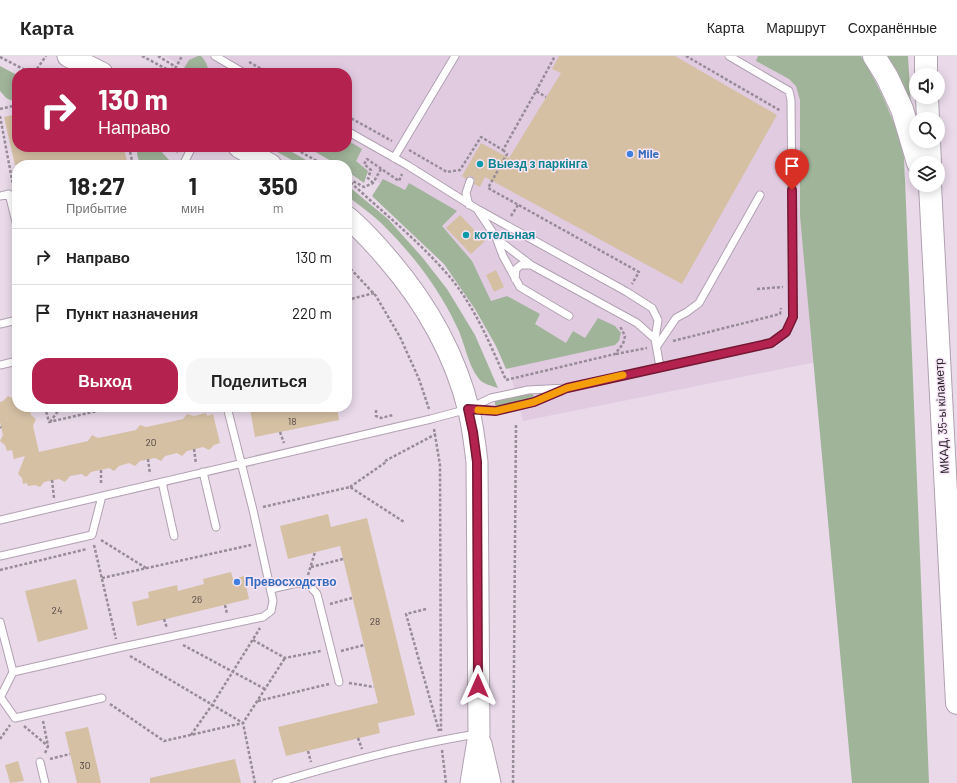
<!DOCTYPE html>
<html lang="ru">
<meta charset="utf-8">
<style>
body{margin:0;font-family:Barlow,sans-serif;background:#f6f6f6;color:#222;height:100vh;display:flex;flex-direction:column;font-size:15px;white-space:nowrap}
*{box-sizing:border-box;margin:0}
p{font-size:13px;color:#767676}
.icon{flex:none;width:22px;height:22px;fill:none;stroke:currentColor;stroke-width:2;stroke-linecap:round;stroke-linejoin:round}
.map{position:relative;flex:1;overflow:hidden}
.details{position:absolute;left:12px;top:104px;width:340px;height:252px;display:flex;flex-direction:column;background:#fff;border-radius:16px;box-shadow:0 2px 10px #0003}
.details>*{flex:none}
.banner{position:absolute;left:12px;top:12px;width:340px;height:84px;border-radius:16px;box-shadow:0 2px 10px #0003;background:#b4234f;color:#fff;overflow:hidden}
.controls{position:absolute;left:909px;top:12px;display:grid;gap:8px}
.controls a{display:grid;place-items:center;width:36px;height:36px;border-radius:50%;background:#fff;box-shadow:0 2px 10px #0003;font-size:20px}
.pin{position:absolute;display:grid;place-items:center;width:34px;height:34px;color:#fff;margin:-41px -17px;border-radius:50% 50% 50% 0;rotate:-45deg;box-shadow:0 0 4px #0007}
.pin .icon{rotate:45deg}
.me{position:absolute;width:44px;margin:-22px;rotate:0deg;stroke-linejoin:round;filter:drop-shadow(0 0 3px #0008)}
.turn{display:flex;align-items:center;gap:14px;height:84px;padding:0 20px;font-size:18px}
.turn .icon{width:52px;height:52px;stroke-width:2.5}
.turn b{display:block;font-size:28px;line-height:34px}
.eta{display:flex;justify-content:space-evenly;align-items:center;height:68px;text-align:center}
.eta b{font-size:24px;font-weight:700;line-height:28px}
.cta{display:flex;gap:8px;margin-top:auto;padding:8px 20px}
.cta a{flex:1;height:46px;border-radius:16px;background:#b4234f;color:#fff;font-size:16px;font-weight:700;line-height:46px;text-align:center}
.cta a+a{background:#f6f6f6;color:#222}
ul{padding:0;list-style:none}
li{display:flex;align-items:center;gap:12px;height:56px;padding:0 20px;border-top:1px solid #e0e0e0}
li div{flex:1}
li b{display:block;font-size:15px}
li em{font-style:normal}
header{display:flex;align-items:center;gap:24px;box-sizing:border-box;height:56px;padding:0 20px;background:#fff;border-bottom:1px solid #e0e0e0}
header strong{font-size:19px}
nav{display:flex;gap:22px;margin-inline-start:auto;font-size:14px}
.map>svg:first-child{display:block}
.built{fill:#e1cbe1}
.green{fill:#a0b49a}
.building{fill:#d5c0a4}
.lines{fill:none;stroke-linecap:round;stroke-linejoin:round}
.service-casing{stroke:#b1a1b1;stroke-width:9}
.secondary-casing{stroke:#b1a1b1;stroke-width:23}
.trunk-casing{stroke:#b1a1b1;stroke-width:24}
.path{stroke:#988c98;stroke-width:2.5;stroke-dasharray:3 2;stroke-linecap:butt}
.service{stroke:#fff;stroke-width:7}
.secondary{stroke:#fff;stroke-width:21}
.trunk{stroke:#fff;stroke-width:22}
.route-casing{stroke:#751733;stroke-width:10}
.route{stroke:#b4234f;stroke-width:7}
.slow{stroke:#f59e0b;stroke-width:7}
.shop-dot{fill:#3f7fe0;stroke:#f7e6f7;stroke-width:1.5}
.culture-dot{fill:#0f9aa8;stroke:#f7e6f7;stroke-width:1.5}
.labels{text-anchor:middle;stroke-width:3;stroke-linejoin:round;paint-order:stroke}
.number-label{font-size:10px;fill:#4f4542}
.shop-label{font-size:12px;font-weight:bold;fill:#366cbe;stroke:#f7e6f7;text-anchor:start}
.culture-label{font-size:12px;font-weight:bold;fill:#0d838f;stroke:#f7e6f7;text-anchor:start}
.street-label{font-size:12px;fill:#221c22;stroke:#f7e6f7}
</style>
<header>
<strong>Карта</strong>
<nav><a>Карта</a><a>Маршрут</a><a>Сохранённые</a></nav>
</header>
<div class="map">
<svg width="957" height="727" viewBox="0 0 957 727">
<rect width="100%" height="100%" fill="#e9d9e9"/>
<!-- built -->
<path class="built" d="M164,0H812L851,299L523,365L506,301L487,256L408,150L354,107L347,91V17H195Z"/>
<!-- green -->
<path class="green" d="M198,0H201C205,4 209,11 208,17H181L189,4Z
M758,0H861C879,30 894,61 903,96C905,104 904,114 905,123L929,727H852L800,160V44L796,30L789,23L756,5Z
M882,0H908L911,51Z
M0,10L17,19V44C9,46 5,41 0,35Z
M347,84L362,93L356,105L368,115L364,127L347,115V109H338L307,91H347Z
M138,91H157L170,105L168,109H140L137,98Z
M268,91H283L315,109H301Z
M383,123L405,134L409,127L457,155L442,170L472,205L491,245L507,240L540,258L535,268L566,287L573,275L585,282L598,262L615,270L621,277L619,285L615,289L506,313L496,290L475,253L444,208L372,140Z
M347,129L388,163L422,201L447,233L475,279L498,332C492,330 483,328 479,323C467,308 465,286 456,269C438,231 411,196 380,166C370,157 358,148 347,140Z
M532,337L534,341L533,343L497,351L495,349V345Z"/>
<!-- building -->
<path class="building" d="M559,0H675L777,59L682,228L485,121L480,131L474,128L475,124L472,120H469L466,123L462,120L481,87L509,102L561,17L552,13Z
M17,58V91H121L124,93L128,109H15L4,61Z
M460,159L485,185L471,198L446,172Z
M496,214L504,231L494,236L486,219Z
M8,340L17,344V351H29L31,359L36,363L33,370L39,396L88,385L92,379L98,382L136,374L140,369L146,371L170,366L183,363L187,358L194,360L206,357L207,360L213,358L220,387L214,389L209,394L203,391L187,395L182,400L177,397L165,400L161,405L155,402L140,405L135,410L129,407L119,410L114,415L109,412L91,416L86,421L82,418L70,420L65,426L59,423L44,426L40,431L35,429L28,430L27,427L23,428L22,422L18,418L25,400L14,403L12,394L7,395L5,389L0,385L3,379L0,366V346L3,345Z
M259,351H337L339,364L255,381L250,353Z
M328,458L331,471L367,462L415,659L378,667L380,677L286,700L278,671L378,647L340,490L288,503L280,470Z
M231,516L233,523L244,520L249,543L137,570L132,546L149,542L148,536L177,529L178,535L204,528L203,523Z
M76,523L88,573L38,586L25,535Z
M88,671L101,727H77L65,676Z
M235,703L241,727H150V722Z
M18,705L24,725L10,727L5,709Z"/>
<g class="lines">
<!-- service casing -->
<g class="service-casing">
<path id="service" d="M215,0L244,17
M347,75L407,109L477,153L497,183L531,209L637,267L655,283L660,311
M394,102L455,0
M183,109L192,91
M0,140L9,138L17,170
M469,149L466,137L470,125
M479,154L627,236L652,252L658,264L655,283
M497,184L503,200L520,231L569,260
M515,223L516,213L521,209H531
M0,268L17,264
M657,290L676,262L687,256L699,247L760,139
M0,309L17,305
M471,353L496,355L534,346L561,335
M203,416L216,471
M162,426L174,480
M0,464L431,363L468,353L491,342L510,338L528,334L567,332L771,287L786,277L793,261L791,44L789,35L729,0
M0,500L92,479L102,440
M271,533L297,527L309,529L317,538L339,626
M0,566L13,616
M0,642L13,616L118,592L263,561L271,555L273,545L253,454L227,351
M1,642L15,662L102,642
M40,706L45,727
M276,727C342,707 408,689 477,678"/>
</g>
<!-- secondary casing -->
<g class="secondary-casing">
<path id="secondary" d="M68,0L102,17
M239,91L271,109
M347,161C362,173 375,188 387,202C425,246 455,298 469,355C473,372 475,389 477,406L479,678L471,727
M481,688L490,727"/>
</g>
<!-- trunk casing -->
<g class="trunk-casing">
<path id="trunk" d="M874,0L887,21L902,53L918,107
M926,0V19
M927,41L928,63
M929,85L930,107
M930,129L957,647"/>
</g>
<!-- path -->
<path class="path" d="M142,0L174,17
M158,0L176,11
M686,0L781,55
M0,1L31,17
M249,6L269,17
M170,14L176,11L182,0
M34,17L46,0
M536,35L555,0
M0,53L17,49
M0,60L13,129
M347,60L392,85
M129,91L133,109
M168,91L178,96
M292,91L324,109
M409,94L447,116L460,114L481,81L503,94L536,35L546,41
M503,94L507,98L488,132L639,216L632,228
M347,123C381,155 418,184 449,220C475,251 490,288 506,324L615,298L623,288L625,280L620,270
M349,123L364,131L373,127L381,113
M373,127L368,122L371,114L364,108L367,103L399,125L402,118
M511,160L518,149
M347,209L376,240L400,281L419,323L429,353
M757,233L783,231
M347,244L374,237
M673,285L780,258L781,252
M616,298L647,292
M45,351L49,366L115,351
M376,354V360L381,362L393,359
M50,366L61,351
M0,371L1,372
M434,373L440,409L441,675
M280,376L284,387
M194,393L196,408
M148,403L150,418
M385,405L436,378
M101,414V429
M52,424L54,442
M350,431L386,406
M263,451L350,431L404,466
M101,484L146,512
M94,489L116,583
M311,511L343,503
M0,514L87,493
M308,519L315,496
M102,522L251,489
M330,548L352,542
M225,549L227,558
M426,553L406,558L439,675
M164,563L167,572
M253,584L285,602L321,595
M183,589L265,633
M341,595L364,589
M130,600L243,667L255,727
M349,627L374,631
M258,645L329,628
M110,648L164,685L243,667L285,602
M43,665L48,690L45,697
M24,670L48,690
M191,679L212,649L260,572
M358,682L362,693
M0,683L10,669
M442,694L446,727
M308,695L311,706
M50,703L70,698
M513,727L516,368"/>
<!-- service -->
<use href="#service" class="service"/>
<!-- secondary -->
<use href="#secondary" class="secondary"/>
<!-- trunk -->
<use href="#trunk" class="trunk"/>
</g>
<g class="lines">
<!-- route casing -->
<g class="route-casing">
<path id="route" d="M478,630L477,406L473,376L468,353L496,355L534,346L567,332L771,287L786,276L793,261L792,134"/>
</g>
<!-- route -->
<use href="#route" class="route"/>
<!-- slow -->
<path class="slow" d="M478,354L496,355L534,346L567,332L623,319"/>
</g>
<!-- markers -->
<g class="shop-dot">
<circle cx="630" cy="98" r="4"/>
<circle cx="237" cy="526" r="4"/>
</g>
<g class="culture-dot">
<circle cx="480" cy="108" r="4"/>
<circle cx="466" cy="179" r="4"/>
</g>
<g class="labels">
<!-- number labels -->
<g class="number-label">
<text x="292" y="369">18</text>
<text x="151" y="390">20</text>
<text x="197" y="547">26</text>
<text x="57" y="558">24</text>
<text x="375" y="569">28</text>
<text x="85" y="713">30</text>
</g>
<!-- shop labels -->
<g class="shop-label">
<text x="638" y="102">Mile</text>
<text x="245" y="530">Превосходство</text>
</g>
<!-- culture labels -->
<g class="culture-label">
<text x="488" y="112">Выезд з паркінга</text>
<text x="474" y="183">котельная</text>
</g>
<!-- street labels -->
<g class="street-label">
<text transform="translate(942 360) rotate(-93)" y="4">МКАД, 35-ы кіламетр</text>
</g>
</g>
</svg>
<div class="controls">
<a><svg class="icon" aria-label="sound" viewBox="0 0 24 24"><path d="M4 9h4l5-4v14l-5-4H4zM17 9q2 3 0 6"/></svg></a>
<a><svg class="icon" aria-label="search" viewBox="0 0 24 24"><circle cx="10" cy="10" r="6"/><path d="M15 15l6 6"/></svg></a>
<a><svg class="icon" aria-label="layers" viewBox="0 0 24 24"><path d="M12 4l9 5-9 5-9-5zM3 14l9 5 9-5"/></svg></a>
</div>
<div class="pin" style="left:792px;top:134px;background:#d93025"><svg class="icon" aria-label="arrive" viewBox="0 0 24 24"><path d="M6 21V4h12l-3 4 3 4H6"/></svg></div>
<svg class="me" style="left:478px;top:630px" viewBox="-20 -20 40 40"><path d="M0-17L14 15 0 8-14 15z" fill="#b4234f" stroke="#fff" stroke-width="4"/></svg>
<div class="banner">
<div class="turn"><svg class="icon" aria-label="right" viewBox="0 0 24 24"><path d="M7 20v-9h11M14 6l5 5-5 5"/></svg><div><b>130 m</b>Направо</div></div>
</div>
<section class="details">
<div class="eta">
<div><b>18:27</b><p>Прибытие</p></div>
<div><b>1</b><p>мин</p></div>
<div><b>350</b><p>m</p></div>
</div>
<ul>
<li><svg class="icon" aria-label="right" viewBox="0 0 24 24"><path d="M7 20v-9h11M14 6l5 5-5 5"/></svg><div><b>Направо</b></div><em>130 m</em></li>
<li><svg class="icon" aria-label="arrive" viewBox="0 0 24 24"><path d="M6 21V4h12l-3 4 3 4H6"/></svg><div><b>Пункт назначения</b></div><em>220 m</em></li>
</ul>
<div class="cta"><a>Выход</a><a>Поделиться</a></div>
</section>
</div>
